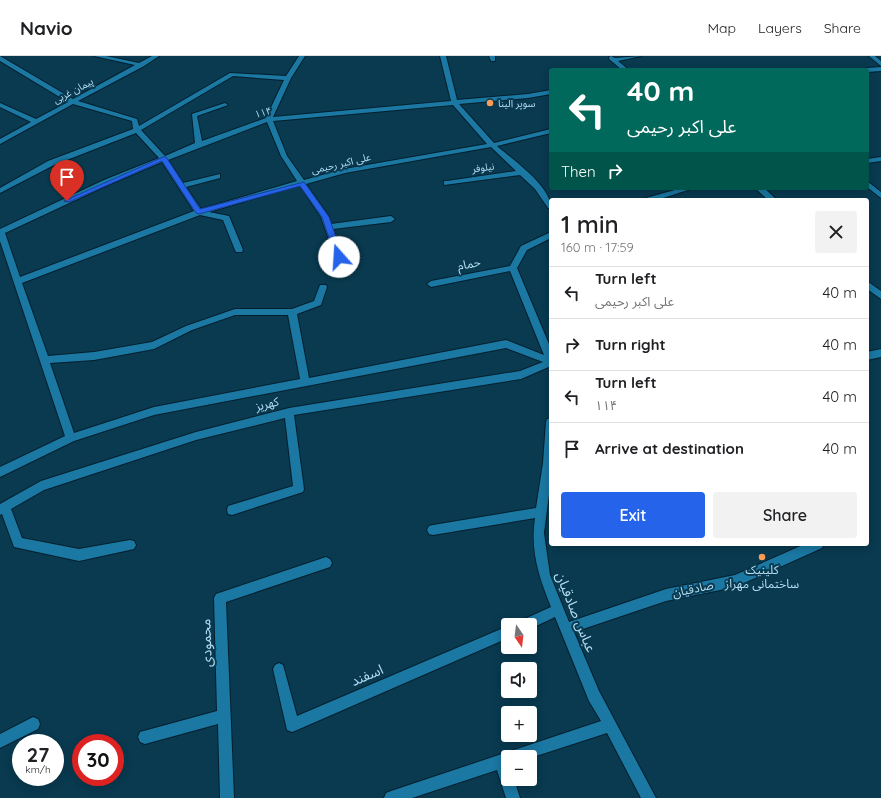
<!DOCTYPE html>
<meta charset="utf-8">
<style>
body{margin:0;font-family:Quicksand,"Noto Sans Arabic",sans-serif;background:#f2f2f2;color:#202124;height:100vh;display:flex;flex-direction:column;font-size:15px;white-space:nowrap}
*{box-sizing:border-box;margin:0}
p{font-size:13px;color:#757577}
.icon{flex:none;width:22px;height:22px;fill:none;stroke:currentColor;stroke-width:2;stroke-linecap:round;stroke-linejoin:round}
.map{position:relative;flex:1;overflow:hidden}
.panel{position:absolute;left:549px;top:142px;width:320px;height:348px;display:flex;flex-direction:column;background:#fff;border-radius:4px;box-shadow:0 2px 10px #0003}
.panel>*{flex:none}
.hud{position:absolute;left:549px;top:12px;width:320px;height:122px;border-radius:4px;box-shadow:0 2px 10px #0003;background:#00695c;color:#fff;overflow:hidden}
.needle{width:26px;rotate:166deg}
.buttons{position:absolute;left:501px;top:562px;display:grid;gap:8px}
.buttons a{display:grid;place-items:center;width:36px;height:36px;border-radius:4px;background:#fff;box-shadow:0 2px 10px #0003;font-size:20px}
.speed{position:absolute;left:12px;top:678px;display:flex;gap:8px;font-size:20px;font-weight:700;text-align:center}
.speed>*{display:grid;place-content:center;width:52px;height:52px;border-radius:50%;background:#fff;box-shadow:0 2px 10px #0003;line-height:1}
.speed small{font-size:10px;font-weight:400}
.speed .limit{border:6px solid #d22;background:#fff;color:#111}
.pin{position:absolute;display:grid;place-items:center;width:34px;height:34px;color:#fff;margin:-41px -17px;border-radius:50% 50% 50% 0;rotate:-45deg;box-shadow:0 0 4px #0007}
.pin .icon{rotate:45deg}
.me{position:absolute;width:44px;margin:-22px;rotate:341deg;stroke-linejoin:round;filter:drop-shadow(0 0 3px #0008)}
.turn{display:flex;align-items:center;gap:14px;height:84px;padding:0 12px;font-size:18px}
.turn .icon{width:52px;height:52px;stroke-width:2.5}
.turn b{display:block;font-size:28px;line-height:34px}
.then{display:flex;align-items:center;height:38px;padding:0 12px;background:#0003;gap:8px;font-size:15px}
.round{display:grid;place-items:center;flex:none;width:42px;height:42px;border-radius:4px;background:#f2f2f2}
.overview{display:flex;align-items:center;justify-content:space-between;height:68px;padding:0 12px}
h1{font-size:24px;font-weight:600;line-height:30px}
.action{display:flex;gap:8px;margin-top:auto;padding:8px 12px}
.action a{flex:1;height:46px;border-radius:4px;background:#2563eb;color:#fff;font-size:16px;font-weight:600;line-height:46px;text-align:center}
.action a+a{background:#f2f2f2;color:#202124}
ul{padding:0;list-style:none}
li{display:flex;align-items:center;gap:12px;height:52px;padding:0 12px;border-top:1px solid #e0e0e0}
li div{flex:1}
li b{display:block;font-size:15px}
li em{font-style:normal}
header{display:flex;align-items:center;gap:24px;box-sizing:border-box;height:56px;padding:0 20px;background:#fff;border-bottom:1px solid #e0e0e0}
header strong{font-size:19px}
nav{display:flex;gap:22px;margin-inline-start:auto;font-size:14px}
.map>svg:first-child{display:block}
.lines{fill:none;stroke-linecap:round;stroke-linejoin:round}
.minor-casing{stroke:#041f2d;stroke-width:2}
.secondary-casing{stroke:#041f2d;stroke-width:2}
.minor{fill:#1a78a3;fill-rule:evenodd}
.secondary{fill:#1a78a3;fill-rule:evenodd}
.route{fill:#2563eb;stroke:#184099}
.poi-dot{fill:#fd9c56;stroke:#093a50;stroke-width:1.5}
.labels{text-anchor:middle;stroke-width:4;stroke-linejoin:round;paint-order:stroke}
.far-street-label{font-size:10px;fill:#b6def5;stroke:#093a50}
.far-poi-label{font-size:10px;fill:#b6def5;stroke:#093a50;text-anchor:start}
.street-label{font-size:12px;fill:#b6def5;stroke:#093a50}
.poi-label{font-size:12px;fill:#b6def5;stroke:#093a50}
.near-street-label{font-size:14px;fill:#b6def5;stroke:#093a50}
</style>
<header>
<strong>Navio</strong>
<nav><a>Map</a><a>Layers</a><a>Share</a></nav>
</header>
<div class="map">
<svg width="881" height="742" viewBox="0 0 881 742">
<rect width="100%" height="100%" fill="#093a50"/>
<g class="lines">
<!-- minor casing -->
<g class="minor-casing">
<path id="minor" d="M0,0L73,43L135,9L94,0H106L139,7L152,0H159L144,10L78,45L137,63L139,70L230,17L286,20L299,0H305L291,22L273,61L451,45L440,0H446L457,44L528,38L551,34V38L528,42L459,48L494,87L551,73V77L497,90C513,104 551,130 551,152H548L535,133L520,119L444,129V125H447L516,115L491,91L345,117L306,128L329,161L331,168L391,160L395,163L391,166L333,173L343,201L342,203H336L335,201L321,161L300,129L209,156L229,160L243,194L242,196H236L235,194L223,164L200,159L22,227L48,300L94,296L152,286L186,270L235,253H292L314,245L320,229H326L327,231L321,249L297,258L309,322L506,284L544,299L510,215L431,231L427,228L431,225L510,210L521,190L551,176V182L527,194L517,212L551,293V310L521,323L294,359L304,433L303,436L232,459L228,458L227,454L228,450L293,430L285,362L196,384L44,434L11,453L22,482L79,493L130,484L134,485L136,489L134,493L79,505L14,491L2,458L0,459V448L41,425L196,376L289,352L520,315L543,306L506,292L154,359L74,385L0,421V411L65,380L0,185V173L104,124L159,102L136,77L54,109L0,137V132L48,105L133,73L132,65L73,48L0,88V83L31,66L0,51V47L36,63L68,46L0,5ZM233,20L284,24L266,62L202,85L197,60L228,49L225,47L192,58L195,87L165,100L141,74ZM453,49L487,88L344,113L304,124L287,100L273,65ZM267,66L281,100L297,125L201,153L186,131L220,122V118L183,127L168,104ZM162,106L194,155L20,221L5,177L110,128ZM235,259H288L300,323L154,351L74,377L50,307L94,304L154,293L192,274Z
M489,0H495V5H491Z
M611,0L615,2L641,0L618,5L629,14H622L609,3V1Z
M881,11V15L867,16V14H864L867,12Z
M881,101V105L867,107V103Z
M867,125L881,136V142L867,131Z
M682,132H694L657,144H645L646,142Z
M755,132H764L777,144H768Z
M867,225L881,235V243L867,233Z
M881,293V301L867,304V296Z
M551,362V423L544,477L550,519L569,566L666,533L735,519L805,488H824L822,492L735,531L666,545L574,576L599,635L656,742H641L607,677L530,702V701H508V723H514L520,742H506L497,714L412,742H384L386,737L391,735L601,665L589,645L555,561L530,573V569H518L520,565L551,551C539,521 530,495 535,462L433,479L429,478L427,474L429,470L433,469L536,452L543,407L546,366L547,363Z
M326,501L330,503L332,507L330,511L226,546L234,742H220L218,668L145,688L140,686L138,681L140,676L217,655L214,542L216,538Z
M508,570V582L297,674L292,676L287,674L273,613L275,609L279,607L283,609L297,660Z
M33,661L38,663L40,668L38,673L0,692V678Z"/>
</g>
<!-- secondary casing -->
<g class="secondary-casing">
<path id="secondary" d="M869,0H875L881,5V10Z"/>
</g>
<!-- minor -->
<use href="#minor" class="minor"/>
<!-- secondary -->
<use href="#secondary" class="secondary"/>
</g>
<!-- route -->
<path class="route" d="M163,101H166L200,153L304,126L329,161L343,201L342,203H336L322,161L300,130L199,158L196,157L162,105L69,146L64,145Z"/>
<!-- markers -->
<g class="poi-dot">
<circle cx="490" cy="47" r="4"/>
<circle cx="762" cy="501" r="4"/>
</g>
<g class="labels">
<!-- far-street labels -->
<g class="far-street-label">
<text transform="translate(73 34) rotate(-28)" y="4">پیمان غربی</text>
<text transform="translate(263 56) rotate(-15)" y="4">۱۱۴</text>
<text transform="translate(341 107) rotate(-13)" y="4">علی اکبر رحیمی</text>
<text transform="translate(483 111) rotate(-8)" y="4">نیلوفر</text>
</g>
<!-- far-poi labels -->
<g class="far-poi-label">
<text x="498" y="51">سوپر الینا</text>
</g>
<!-- street labels -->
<g class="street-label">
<text transform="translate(469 208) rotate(-11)" y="4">حمام</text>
<text transform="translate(267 348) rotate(-14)" y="4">کهریز</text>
<text transform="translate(693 533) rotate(-12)" y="4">صادقیان</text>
</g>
<!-- poi labels -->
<g class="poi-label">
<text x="762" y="518">کلینیک<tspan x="762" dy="14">ساختمانی مهراز</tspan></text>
</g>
<!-- near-street labels -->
<g class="near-street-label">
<text transform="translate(576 556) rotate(68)" y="5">عباس صادقیان</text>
<text transform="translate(206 587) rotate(-92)" y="5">محمودی</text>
<text transform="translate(367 619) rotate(-23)" y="5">اسفند</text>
</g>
</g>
</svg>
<div class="buttons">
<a><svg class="needle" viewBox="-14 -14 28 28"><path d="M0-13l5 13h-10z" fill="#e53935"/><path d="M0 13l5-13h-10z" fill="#757577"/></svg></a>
<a><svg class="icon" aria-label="sound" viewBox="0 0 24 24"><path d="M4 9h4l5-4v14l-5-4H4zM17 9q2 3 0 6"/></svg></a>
<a>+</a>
<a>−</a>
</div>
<div class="speed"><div>27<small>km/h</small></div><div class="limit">30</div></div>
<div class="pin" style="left:67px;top:145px;background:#d93025"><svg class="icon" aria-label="arrive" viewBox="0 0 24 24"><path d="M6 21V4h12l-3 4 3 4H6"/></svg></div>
<svg class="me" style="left:339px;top:201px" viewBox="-20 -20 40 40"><circle r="19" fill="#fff"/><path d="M0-13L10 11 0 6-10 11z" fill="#2563eb"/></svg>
<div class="hud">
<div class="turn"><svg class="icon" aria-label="left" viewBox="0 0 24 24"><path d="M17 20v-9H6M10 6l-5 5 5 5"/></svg><div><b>40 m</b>علی اکبر رحیمی</div></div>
<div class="then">Then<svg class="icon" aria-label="right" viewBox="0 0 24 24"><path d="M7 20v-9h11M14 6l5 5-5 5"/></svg></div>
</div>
<section class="panel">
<div class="overview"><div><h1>1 min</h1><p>160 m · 17:59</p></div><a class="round"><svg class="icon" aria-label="close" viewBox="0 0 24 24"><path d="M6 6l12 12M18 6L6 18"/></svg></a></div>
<ul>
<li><svg class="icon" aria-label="left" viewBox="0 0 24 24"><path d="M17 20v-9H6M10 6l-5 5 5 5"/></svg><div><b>Turn left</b><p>علی اکبر رحیمی</p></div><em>40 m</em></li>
<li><svg class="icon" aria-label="right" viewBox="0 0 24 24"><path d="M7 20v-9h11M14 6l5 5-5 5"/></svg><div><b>Turn right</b></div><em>40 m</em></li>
<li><svg class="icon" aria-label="left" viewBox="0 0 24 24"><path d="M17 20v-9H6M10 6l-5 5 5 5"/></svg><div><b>Turn left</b><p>۱۱۴</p></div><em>40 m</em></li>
<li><svg class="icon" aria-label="arrive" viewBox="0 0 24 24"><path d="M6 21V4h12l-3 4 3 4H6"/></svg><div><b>Arrive at destination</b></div><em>40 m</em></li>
</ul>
<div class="action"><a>Exit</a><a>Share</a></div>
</section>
</div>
